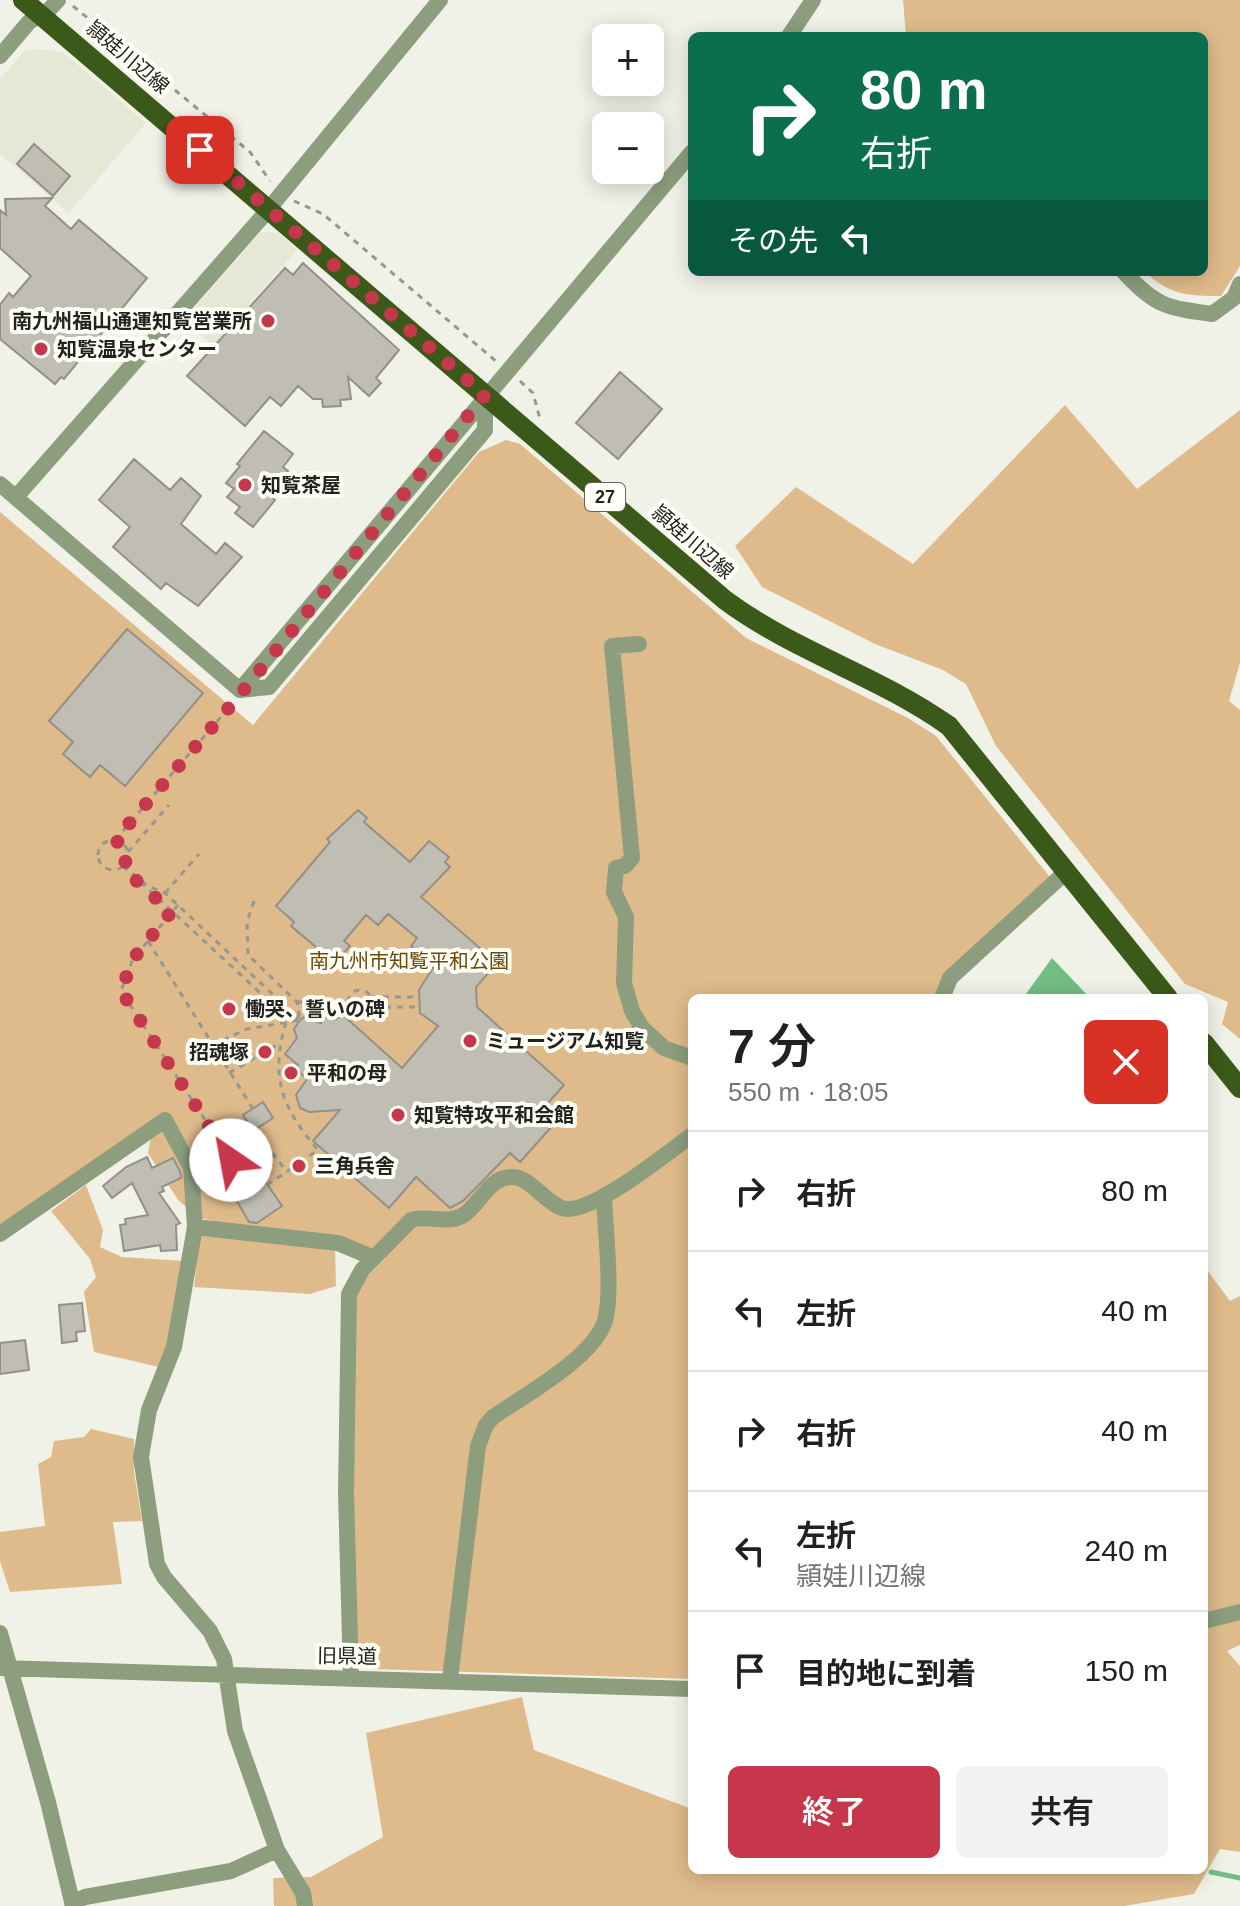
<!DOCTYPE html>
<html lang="ja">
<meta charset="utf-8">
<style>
body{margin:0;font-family:Helvetica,"Noto Sans JP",sans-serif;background:#f2f2f2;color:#202124;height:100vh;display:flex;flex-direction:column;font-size:30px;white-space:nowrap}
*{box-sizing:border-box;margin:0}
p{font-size:26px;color:#757577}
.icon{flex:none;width:44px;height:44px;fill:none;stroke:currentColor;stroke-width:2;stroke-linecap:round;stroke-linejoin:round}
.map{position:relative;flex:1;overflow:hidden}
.details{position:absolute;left:688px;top:994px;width:520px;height:880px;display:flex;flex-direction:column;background:#fff;border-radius:12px;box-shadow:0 4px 20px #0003}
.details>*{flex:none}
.guide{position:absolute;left:688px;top:32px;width:520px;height:244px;border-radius:12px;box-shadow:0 4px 20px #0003;background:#0b6e4f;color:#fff;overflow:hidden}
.controls{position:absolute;left:592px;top:24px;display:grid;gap:16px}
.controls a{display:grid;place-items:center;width:72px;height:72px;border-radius:12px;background:#fff;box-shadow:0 4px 20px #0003;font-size:40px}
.pin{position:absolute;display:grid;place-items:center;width:68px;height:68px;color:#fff;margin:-34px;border-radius:16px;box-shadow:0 4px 12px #0006}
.me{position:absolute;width:88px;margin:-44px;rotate:327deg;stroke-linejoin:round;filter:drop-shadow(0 0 6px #0008)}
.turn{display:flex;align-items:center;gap:28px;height:168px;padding:0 40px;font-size:36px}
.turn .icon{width:104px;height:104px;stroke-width:2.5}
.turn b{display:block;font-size:56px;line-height:68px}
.then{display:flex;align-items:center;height:76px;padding:0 40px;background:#0003;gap:16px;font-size:30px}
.round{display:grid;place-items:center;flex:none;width:84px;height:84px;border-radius:12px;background:#f2f2f2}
.head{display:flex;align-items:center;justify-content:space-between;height:136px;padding:0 40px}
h1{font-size:48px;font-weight:600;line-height:60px}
.primary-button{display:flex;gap:16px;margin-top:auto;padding:16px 40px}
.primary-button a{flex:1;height:92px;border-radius:12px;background:#c7374c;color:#fff;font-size:32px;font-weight:600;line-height:92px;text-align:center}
.primary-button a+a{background:#f2f2f2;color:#202124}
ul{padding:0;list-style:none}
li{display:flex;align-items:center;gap:24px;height:120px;padding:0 40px;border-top:2px solid #e0e0e0}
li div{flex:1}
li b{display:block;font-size:30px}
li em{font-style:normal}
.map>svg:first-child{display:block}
.built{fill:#e6e8d6}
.green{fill:#dfbb8b}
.water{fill:#71be83}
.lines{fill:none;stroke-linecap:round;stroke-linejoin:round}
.stream{stroke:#71be83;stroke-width:5}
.building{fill:#c0bdb3;stroke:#939087;stroke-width:2}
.path{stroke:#96978f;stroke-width:3;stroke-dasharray:6 6;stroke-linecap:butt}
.minor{stroke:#8c9e7d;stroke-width:16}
.major{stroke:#3b5919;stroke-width:20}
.route{stroke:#c7374c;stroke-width:14;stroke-dasharray:0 25.2}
.poi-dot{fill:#c7374c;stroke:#fefff6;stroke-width:3}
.labels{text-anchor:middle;stroke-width:8;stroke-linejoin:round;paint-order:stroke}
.shield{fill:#fefff6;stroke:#646460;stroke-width:2}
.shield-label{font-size:18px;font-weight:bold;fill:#22221f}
.street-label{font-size:20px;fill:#22221f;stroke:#fefff6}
.poi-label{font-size:20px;font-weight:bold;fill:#22221f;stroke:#fefff6;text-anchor:start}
.park-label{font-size:20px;fill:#6c4809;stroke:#fefff6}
</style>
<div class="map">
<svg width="1240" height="1906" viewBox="0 0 1240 1906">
<rect width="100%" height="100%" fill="#f1f2e7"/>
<!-- built -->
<path class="built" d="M38,49L63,52L146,123L69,213L0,154V79L23,52Z
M261,232L278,233L297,250L213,346L184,320Z"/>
<!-- green -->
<path class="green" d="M903,0H1240V266L1221,296C1188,296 1170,295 1145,272H1204V36H906Z
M1065,405L1137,489L1240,410V663L1229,701L1240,710V1039L1222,1024L1228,1002L1185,984L996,746L966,684L943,670L875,644L762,587L735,546L796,487L913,564Z
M506,440L520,444L746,638L908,718L936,736L1058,887L959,979L949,998H692V1679L371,1669L357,1662L351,1483L355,1299L362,1282L386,1257L199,1218L178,1200L148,1153L151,1137L0,1225V512L253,725L479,452Z
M86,1185L103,1230L100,1247L122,1257L184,1261L169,1341L159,1367L94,1352L84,1292L96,1277L90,1259L51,1211Z
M200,1232L335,1248L336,1286L310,1294L194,1287Z
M1204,1266L1230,1301L1240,1296V1645L1227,1651L1240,1666V1852L1220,1849L1194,1894L1124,1906H274L273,1878L311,1877L383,1837L366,1733L522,1697L534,1750L692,1809V1870H1204Z
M91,1429L134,1439V1472L142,1521L113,1522L122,1584L10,1592L0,1561V1532L45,1526L38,1464L51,1457L54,1441L84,1437Z"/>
<!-- water -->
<path class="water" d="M1052,958L1090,998H1023Z"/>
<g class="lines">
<!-- stream -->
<path class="stream" d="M1211,1872L1240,1878"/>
</g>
<!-- building -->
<path class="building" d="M34,144L70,176L53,196L17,164Z
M52,198L45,206L71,229L79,220L147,278L64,379L61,377L55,384L0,339V305L9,293L13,297L31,276L0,248V210L6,215L5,199Z
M303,263L399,350L376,378L381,383L369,396L348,377L351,399L340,400L341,406L323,407L322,399H313L298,386L281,406L270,397L245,426L187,376L285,268L293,275Z
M620,372L662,409L618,459L576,423Z
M264,431L293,454L283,467L288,471L269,494L275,500L253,527L235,513L240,507L227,497L234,489L226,483L240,466L237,464Z
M134,459L170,490L181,478L201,496L181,524L216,554L225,543L242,557L198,606L166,583L161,589L113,547L130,527L99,500Z
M127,629L203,693L125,786L100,765L90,777L63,754L73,742L49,721Z
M358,810L367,818L364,822L410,862L429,841L449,857L445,862L450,867L421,897L497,963L476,987L477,1007L564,1085L540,1112L554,1124L520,1162L510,1153L463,1201L450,1208L416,1177L389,1208L313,1141L340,1110L309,1112L300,1108L296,1095L307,1079L296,1069L298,1065L285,1054L297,1038L294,1029L300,1020L304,1017L321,1023L328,1015L334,1020L343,1015L402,1068L438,1026L420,1013L419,990L434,966L411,946L417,938L388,914L378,925L366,915L344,941L350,946L335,963L291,926L294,922L276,906L330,842L327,839Z
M263,1102L273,1118L253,1131L243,1115Z
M147,1157L152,1168L173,1158L180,1171L181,1178L162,1187L164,1191L159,1193L180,1223L176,1225L177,1250L161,1251L160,1245L124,1251L120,1225L126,1224L125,1219L148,1215L132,1183L112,1198L103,1186L126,1167Z
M261,1175L282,1206L257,1223L249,1222L231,1191Z
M82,1303L85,1331L76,1332L77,1341L62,1343L59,1305Z
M25,1340L29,1370L0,1374V1343Z"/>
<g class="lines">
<!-- path -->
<path class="path" d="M73,6L250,152L270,181
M294,201L323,214L497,362
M520,381L533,393L540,419
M115,840L232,704
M98 855a15 15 0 1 1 30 0a15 15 0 1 1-30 0Z
M128,852L169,805
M123,866L148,886L165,893L300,1020
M123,866L269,1001L297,1018
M165,893L199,854
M254,901L247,922L248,955L297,1002L300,1020
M178,905L133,959L121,991L245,1181
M148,941L253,1109
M348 1002a12 12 0 1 1 24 0a12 12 0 1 1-24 0Z
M371,997H412L418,1001
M297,1002H348
M373,1007H413L420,1002
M286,1022C270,1076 281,1107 318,1150L305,1159
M212,1045L247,1029L300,1020
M229,1073L280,1043
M232,1159L249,1150L260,1161L273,1154L287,1172
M207,1169H214L230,1194
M267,1185L295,1166"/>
<!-- minor -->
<path class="minor" d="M789,36L813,0
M0,56L29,22L49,10L58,0
M1124,272C1155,306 1167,308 1212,314L1234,298L1240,284
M0,484L240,690L269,687L485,430V395
M16,497L263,216L440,0
M639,644L612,646L632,858L625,866L616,868L614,892L626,917L624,983L632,1011L642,1028L664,1048L692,1058
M240,690L692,152
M942,998L950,978L1067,871
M195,1227L174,1347L149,1410L141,1457L157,1564L164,1577L210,1631L224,1659L235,1731L277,1850L303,1893L305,1906
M0,1234L165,1120L191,1168L195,1227L338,1243L374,1258
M1204,1621L1240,1612
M0,1633L48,1802L73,1906
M0,1668L692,1689
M351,1677L346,1493L349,1294L362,1270L411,1220C428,1214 449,1226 465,1214C480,1203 490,1177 511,1177C530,1176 544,1202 562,1208C588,1218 668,1152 692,1135
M450,1679L478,1446L486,1425L493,1417C525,1395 593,1358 605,1321C613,1292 605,1228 604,1196
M72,1903L85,1897L231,1871L277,1850"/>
<!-- major -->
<path class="major" d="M23,0L725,600C795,652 879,676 949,726L1168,998
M1204,1043L1240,1088"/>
</g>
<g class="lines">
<!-- route -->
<path class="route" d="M200,150L485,395L233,703L115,840L126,848L128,857L123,866L128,873L171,912L133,959L121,991L231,1160"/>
</g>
<!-- markers -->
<g class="poi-dot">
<circle cx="268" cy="321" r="8"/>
<circle cx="41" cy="349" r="8"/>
<circle cx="245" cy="485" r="8"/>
<circle cx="229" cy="1009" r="8"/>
<circle cx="470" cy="1041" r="8"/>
<circle cx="265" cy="1052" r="8"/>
<circle cx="291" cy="1073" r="8"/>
<circle cx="398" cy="1115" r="8"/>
<circle cx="299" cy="1166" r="8"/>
</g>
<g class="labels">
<!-- shield labels -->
<rect class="shield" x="585" y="483" width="40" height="28" rx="6"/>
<g class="shield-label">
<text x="605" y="503">27</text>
</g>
<!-- street labels -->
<g class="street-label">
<text transform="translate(128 57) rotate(40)" y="7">頴娃川辺線</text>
<text transform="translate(693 542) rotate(41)" y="7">頴娃川辺線</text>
<text transform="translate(347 1656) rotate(1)" y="7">旧県道</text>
</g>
<!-- poi labels -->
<g class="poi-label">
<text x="252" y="328" text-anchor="end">南九州福山通運知覧営業所</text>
<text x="57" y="356">知覧温泉センター</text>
<text x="261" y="492">知覧茶屋</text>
<text x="245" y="1016">慟哭、誓いの碑</text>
<text x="486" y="1048">ミュージアム知覧</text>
<text x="249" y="1059" text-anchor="end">招魂塚</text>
<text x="307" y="1080">平和の母</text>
<text x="414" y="1122">知覧特攻平和会館</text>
<text x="315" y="1173">三角兵舎</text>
</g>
<!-- park labels -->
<g class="park-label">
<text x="409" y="968">南九州市知覧平和公園</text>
</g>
</g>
</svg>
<div class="controls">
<a>+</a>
<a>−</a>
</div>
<div class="pin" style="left:200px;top:150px;background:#d93025"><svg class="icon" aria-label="arrive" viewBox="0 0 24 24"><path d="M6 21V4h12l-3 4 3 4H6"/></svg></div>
<svg class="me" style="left:231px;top:1160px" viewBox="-20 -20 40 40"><circle r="19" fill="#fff"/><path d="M0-13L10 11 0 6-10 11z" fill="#c7374c"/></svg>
<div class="guide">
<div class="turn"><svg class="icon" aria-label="right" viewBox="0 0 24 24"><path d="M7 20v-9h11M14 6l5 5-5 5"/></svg><div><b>80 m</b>右折</div></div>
<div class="then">その先<svg class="icon" aria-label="left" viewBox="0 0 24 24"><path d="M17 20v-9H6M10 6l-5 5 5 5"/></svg></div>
</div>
<section class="details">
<div class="head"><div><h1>7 分</h1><p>550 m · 18:05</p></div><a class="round" style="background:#d93025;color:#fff"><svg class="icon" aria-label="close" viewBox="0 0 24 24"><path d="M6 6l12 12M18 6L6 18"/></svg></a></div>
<ul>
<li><svg class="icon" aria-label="right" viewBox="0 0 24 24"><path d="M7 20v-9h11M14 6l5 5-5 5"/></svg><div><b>右折</b></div><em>80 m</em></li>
<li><svg class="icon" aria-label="left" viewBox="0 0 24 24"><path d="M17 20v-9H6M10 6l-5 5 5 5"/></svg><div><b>左折</b></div><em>40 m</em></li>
<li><svg class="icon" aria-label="right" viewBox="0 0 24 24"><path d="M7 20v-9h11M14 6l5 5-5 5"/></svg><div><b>右折</b></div><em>40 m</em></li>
<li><svg class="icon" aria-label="left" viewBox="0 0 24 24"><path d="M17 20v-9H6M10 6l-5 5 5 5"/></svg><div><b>左折</b><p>頴娃川辺線</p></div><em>240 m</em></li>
<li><svg class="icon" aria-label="arrive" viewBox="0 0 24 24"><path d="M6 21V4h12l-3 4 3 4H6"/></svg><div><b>目的地に到着</b></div><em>150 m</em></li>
</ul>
<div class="primary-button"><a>終了</a><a>共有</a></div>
</section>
</div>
